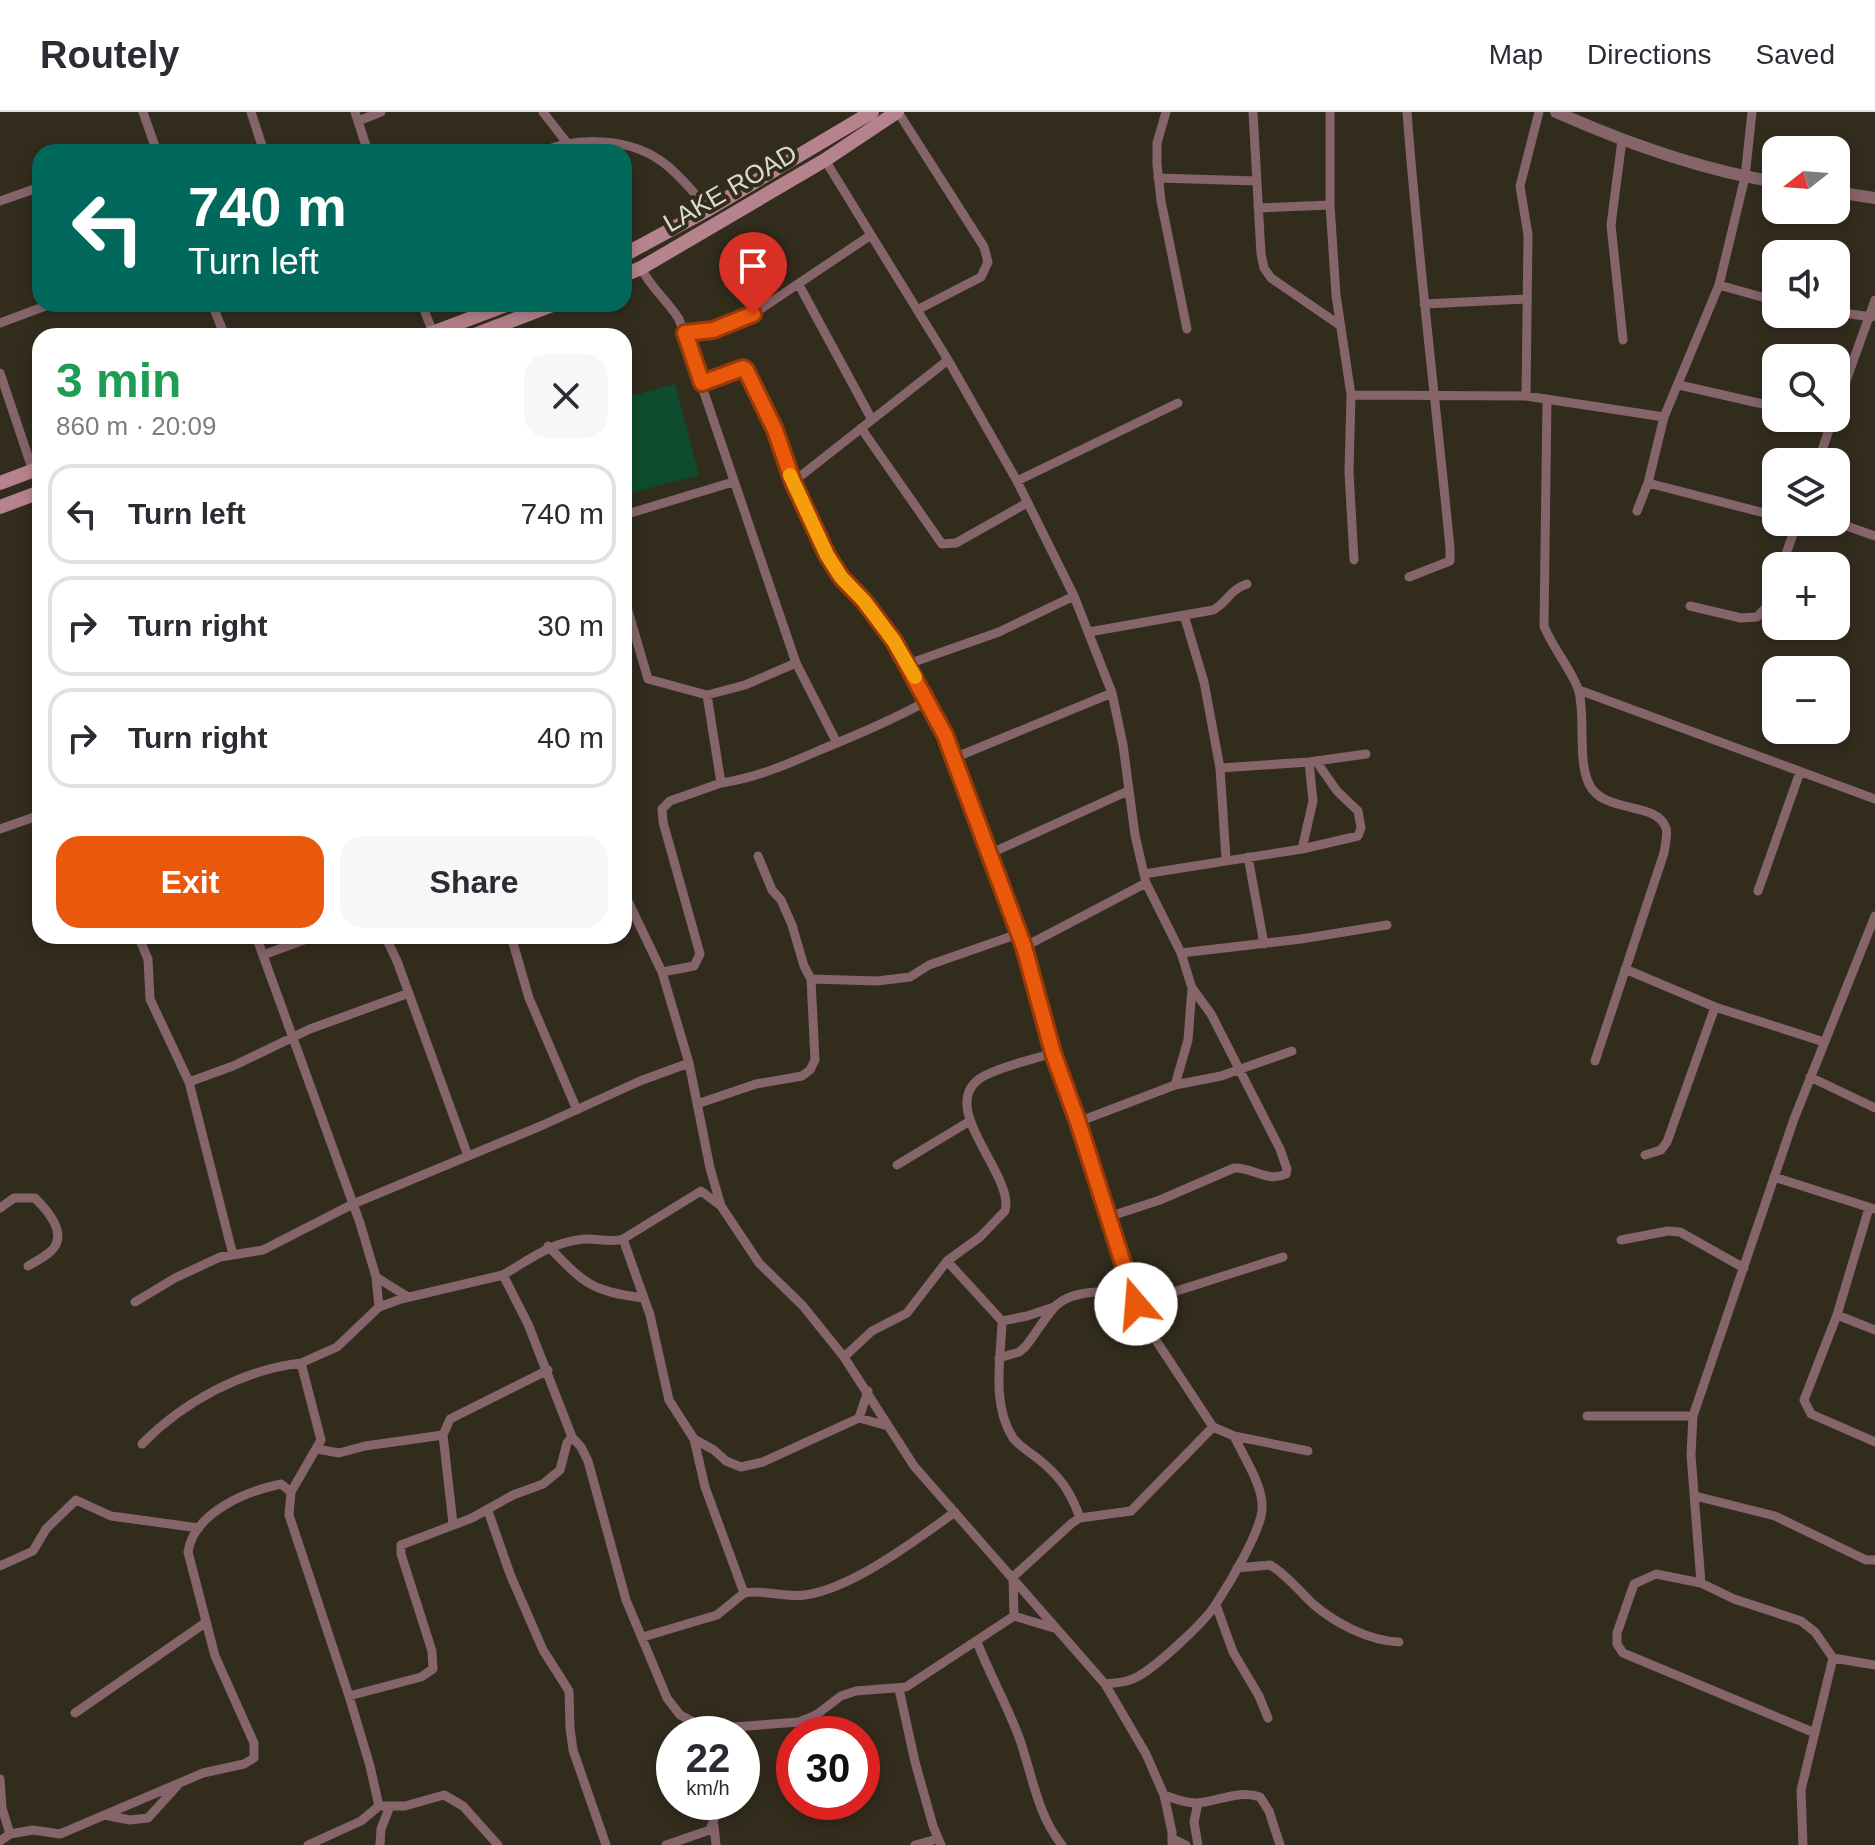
<!DOCTYPE html>
<meta charset="utf-8">
<style>
body{margin:0;font-family:Arial,sans-serif;background:#f7f7f7;color:#2b2b33;height:100vh;display:flex;flex-direction:column;font-size:30px;white-space:nowrap}
*{box-sizing:border-box;margin:0}
p{font-size:26px;color:#7c7c81}
.icon{flex:none;width:44px;height:44px;fill:none;stroke:currentColor;stroke-width:2;stroke-linecap:round;stroke-linejoin:round}
.map{position:relative;flex:1;overflow:hidden}
.details{position:absolute;left:32px;top:216px;width:600px;height:616px;display:flex;flex-direction:column;background:#fff;border-radius:24px;box-shadow:0 4px 12px #0003}
.details>*{flex:none}
.hud{position:absolute;left:32px;top:32px;width:600px;height:168px;border-radius:24px;box-shadow:0 4px 12px #0003;background:#00695c;color:#fff;overflow:hidden}
.needle{width:52px;rotate:253deg}
.tools{position:absolute;left:1762px;top:24px;display:grid;gap:16px}
.tools a{display:grid;place-items:center;width:88px;height:88px;border-radius:16px;background:#fff;box-shadow:0 4px 12px #0003;font-size:40px}
.speed{position:absolute;left:656px;top:1604px;display:flex;gap:16px;font-size:40px;font-weight:700;text-align:center}
.speed>*{display:grid;place-content:center;width:104px;height:104px;border-radius:50%;background:#fff;box-shadow:0 4px 12px #0003;line-height:1}
.speed small{font-size:20px;font-weight:400}
.speed .limit{border:12px solid #d22;background:#fff;color:#111}
.pin{position:absolute;display:grid;place-items:center;width:68px;height:68px;color:#fff;margin:-82px -34px;border-radius:50% 50% 50% 0;rotate:-45deg;box-shadow:0 0 8px #0007}
.pin .icon{rotate:45deg}
.me{position:absolute;width:88px;margin:-44px;rotate:342deg;stroke-linejoin:round;filter:drop-shadow(0 0 6px #0008)}
.turn{display:flex;align-items:center;gap:28px;height:168px;padding:0 24px;font-size:36px}
.turn .icon{width:104px;height:104px;stroke-width:2.5}
.turn b{display:block;font-size:56px;line-height:68px}
.round{display:grid;place-items:center;flex:none;width:84px;height:84px;border-radius:24px;background:#f7f7f7}
.overview{display:flex;align-items:center;justify-content:space-between;height:136px;padding:0 24px}
h1{font-size:48px;font-weight:600;line-height:60px;color:#1e9e55}
.cta{display:flex;gap:16px;margin-top:auto;padding:16px 24px}
.cta a{flex:1;height:92px;border-radius:24px;background:#ea580c;color:#fff;font-size:32px;font-weight:600;line-height:92px;text-align:center}
.cta a+a{background:#f7f7f7;color:#2b2b33}
ul{padding:0;list-style:none}
li{display:flex;align-items:center;gap:24px;height:100px;margin:0 16px 12px;padding:0 8px;border:4px solid #e1e1e2;border-radius:24px}
li div{flex:1}
li b{display:block;font-size:30px}
li em{font-style:normal}
header{display:flex;align-items:center;gap:48px;box-sizing:border-box;height:112px;padding:0 40px;background:#fff;border-bottom:2px solid #e1e1e2}
header strong{font-size:38px}
nav{display:flex;gap:44px;margin-inline-start:auto;font-size:28px}
.map>svg:first-child{display:block}
.green{fill:#0e4c2e}
.lines{fill:none;stroke-linecap:round;stroke-linejoin:round}
.minor{stroke:#85646a;stroke-width:9}
.tertiary{stroke:#85646a;stroke-width:12}
.secondary{stroke:#b6828d;stroke-width:14}
.route-casing{stroke:#983908;stroke-width:20}
.route{stroke:#ea580c;stroke-width:14}
.slow{stroke:#f59e0b;stroke-width:14}
.labels{text-anchor:middle;stroke-width:8;stroke-linejoin:round;paint-order:stroke}
.street-label{font-size:26px;fill:#ddd9cf;stroke:#322c1d}
</style>
<header>
<strong>Routely</strong>
<nav><a>Map</a><a>Directions</a><a>Saved</a></nav>
</header>
<div class="map">
<svg width="1875" height="1733" viewBox="0 0 1875 1733">
<rect width="100%" height="100%" fill="#322c1d"/>
<!-- green -->
<path class="green" d="M675,272L699,363L624,383V286Z"/>
<g class="lines">
<!-- minor -->
<path class="minor" d="M143,0L157,40
M251,0L264,40
M355,0L368,40
M543,0L567,31
M898,0L984,135L988,150L981,165L917,198
M1166,0L1157,31V52L1161,89L1187,217
M1253,0L1261,142L1264,156L1271,166L1341,214
M1330,0V93L1336,183L1351,283L1349,360L1354,448
M1407,0C1418,146 1436,291 1450,436V449L1409,465
M358,9L381,0
M1622,28L1611,113L1623,228
M247,40L262,34
M542,40C577,24 629,26 661,49C679,61 694,82 709,97
M825,48L948,248L1017,369L1074,484L1112,581L1123,633L1135,723L1146,771L1024,835L1053,941L1078,1010L1140,1204L1213,1315L1234,1324L1308,1339
M1158,66L1257,69
M0,89L40,75
M1258,96L1330,93
M641,156C651,176 667,188 679,207L796,551L745,573L707,583L721,671L670,689L662,697L663,710L700,842L694,854L662,860
M799,173L871,306
M1719,173L1776,189
M212,192L225,224
M422,192L433,221
M1424,192L1527,187
M1836,200L1872,205
M0,211L51,192
M685,221L713,218L753,202L871,123
M0,261L33,359
M702,271L745,256L775,318L793,370
M1679,273L1776,295
M1351,283L1526,284L1664,305
M1526,284L1528,123L1520,74L1539,0
M1547,287L1544,514C1552,535 1575,563 1579,580C1586,608 1576,655 1592,677C1610,701 1657,690 1666,716C1668,723 1665,733 1664,741L1595,949
M1836,297L1875,188
M861,316L942,432L956,431L1027,391
M1818,350L1833,306
M1017,369L1178,291
M1648,371L1776,404
M1637,399L1648,371L1664,305L1719,173L1745,65L1752,0
M624,403L733,370
M1835,410L1875,424
M1782,454L1797,410
M1074,484L999,520L908,552L954,646L1112,581
M624,485L648,567L707,583
M1690,494L1741,506L1757,505L1768,493L1776,469
M1184,503L1204,570L1220,656
M1089,520L1213,498C1227,491 1229,478 1247,472
M796,551L837,631
M908,552L894,529L864,489L841,465L827,443L793,370L948,248
M1579,578L1875,687
M954,646L1020,828
M721,671C756,666 788,652 820,638C857,623 892,608 927,589
M0,717L40,703
M1302,737L1313,689L1309,650
M989,742L1128,679
M1248,745L1264,832
M1226,747L1220,656L1309,650L1366,642
M1144,762L1302,737L1358,724L1361,716L1358,699L1337,679L1316,649
M1758,779L1800,660
M138,824L148,847L150,887L189,970L233,954L310,917L409,881
M256,824L360,1111L376,1165L379,1195
M385,824L397,849L468,1044
M511,824L529,886L577,998
M1181,841L1301,827L1387,813
M263,843L315,824
M1625,857L1715,895L1824,930
M811,867L877,869L910,865L929,853L1018,822
M689,951L710,1056L721,1094L759,1151L803,1194L844,1245L914,1354L1105,1572L1146,1642L1164,1683L1172,1720V1733
M1810,965L1875,996
M189,970L233,1143
M1175,973L1188,928L1192,876
M697,992L756,972L802,964L810,958L815,948L811,867L804,854L792,813L781,788L772,778L758,744
M1078,1010L1175,973L1221,964L1292,939
M1645,1043L1661,1038L1667,1030L1715,895
M897,1053L970,1009
M1774,1065L1874,1097
M0,1096L14,1086H35C47,1098 69,1122 51,1139C45,1145 36,1149 28,1154
M1869,1096L1837,1203L1804,1288L1811,1302L1875,1330
M1108,1105L1160,1088L1234,1056C1253,1055 1267,1071 1286,1062L1287,1057L1280,1037L1211,902L1192,876L1181,841L1146,771
M623,1127L650,1203L669,1288L694,1327L705,1375L744,1481
M1621,1128L1668,1119L1680,1120L1744,1156
M548,1134C585,1172 590,1179 644,1186
M947,1149L1002,1209C1001,1246 991,1292 1013,1326C1019,1334 1029,1340 1037,1346C1059,1363 1071,1380 1080,1406
M503,1163C532,1146 549,1131 584,1127C597,1126 610,1131 623,1127L701,1079L721,1094
M376,1165L408,1185
M135,1190L175,1166L220,1145L263,1138L353,1092L543,1013L640,969L689,951L662,860L624,781
M1136,1192L1283,1145
M1837,1203L1875,1218
M1002,1209L1027,1204L1054,1195
M844,1245L872,1219L907,1201L947,1149L980,1125L1005,1099C1016,1063 930,990 986,963C1006,953 1031,948 1053,941
M999,1246L1019,1240L1025,1235C1035,1223 1042,1210 1052,1198C1069,1176 1107,1180 1131,1179
M1587,1304H1693
M859,1306L868,1279
M572,1325L581,1335L588,1349L626,1488L667,1586L680,1603L707,1617L799,1610L816,1603L841,1584L856,1579L906,1575L1014,1504L1013,1465L1072,1411L1080,1406L1131,1399L1213,1315
M694,1327L714,1338L726,1349L741,1355L763,1350L859,1306L888,1314
M142,1332C183,1290 242,1258 301,1251
M317,1337L339,1341L365,1334L443,1323
M1695,1384L1775,1404L1866,1448H1875
M488,1399L510,1462L543,1538L569,1579L570,1616L573,1638L606,1733
M453,1412L443,1323L450,1307L548,1258
M0,1454L33,1439L46,1417L76,1388L111,1404L199,1416
M1237,1456L1270,1453C1287,1463 1299,1479 1313,1492C1335,1511 1369,1529 1399,1530
M1701,1471L1691,1343L1693,1304L1794,1007L1875,804
M1216,1493L1233,1540L1259,1584L1268,1606
M1014,1504L1057,1517
M643,1525L717,1503L744,1481C763,1477 784,1486 805,1483C853,1476 916,1428 955,1400
M977,1530C990,1563 1008,1595 1020,1628C1032,1663 1038,1704 1062,1733
M1105,1572C1115,1571 1125,1571 1135,1566C1154,1557 1205,1510 1216,1492C1229,1472 1260,1421 1262,1398C1264,1374 1244,1346 1234,1324
M899,1577L915,1650L933,1714L941,1733
M349,1584L421,1565L433,1557L432,1539L401,1442V1433L472,1406L513,1383L543,1372L560,1358L567,1331L572,1325L528,1212L503,1163L401,1187L379,1195L337,1235L301,1251L321,1328L291,1380L289,1403L349,1584L370,1654L379,1694
M75,1601L205,1511
M1815,1621L1623,1541L1617,1532V1521L1634,1472L1656,1462L1701,1471L1734,1487L1801,1509L1815,1520L1833,1546L1875,1553
M0,1667L2,1696L10,1722
M1164,1683C1175,1687 1184,1691 1196,1691C1218,1690 1239,1677 1260,1685L1269,1699L1280,1733
M104,1703L130,1708L148,1706L177,1674
M714,1714L716,1733
M1173,1727L1186,1733
M0,1729L10,1722L33,1718L60,1722L203,1661L244,1652L254,1646V1631L215,1544L188,1440C194,1400 247,1379 281,1372L291,1380
M308,1733L361,1709L379,1694H405L444,1683L463,1694L498,1733
M380,1733L381,1717L390,1694
M666,1733L710,1718L721,1690
M915,1733L937,1727
M1198,1733L1194,1710L1198,1691
M1803,1733L1801,1678L1833,1546"/>
<!-- tertiary -->
<path class="tertiary" d="M1556,0C1626,31 1701,58 1776,70
M1836,80L1875,86"/>
<!-- secondary -->
<path class="secondary" d="M624,143L709,97L872,0
M624,163L641,156L825,48L897,0
M424,224L509,192
M472,224L555,192
M0,371L40,356
M0,395L40,380"/>
</g>
<g class="lines">
<!-- route casing -->
<g class="route-casing">
<path id="route" d="M753,202L713,218L685,221L702,271L743,256L746,258L775,318L793,370L827,443L841,465L864,489L894,529L945,623L1024,835L1053,941L1078,1010L1136,1192"/>
</g>
<!-- route -->
<use href="#route" class="route"/>
<!-- slow -->
<path class="slow" d="M790,363L827,443L841,465L864,489L894,529L915,565"/>
</g>
<g class="labels">
<!-- street labels -->
<g class="street-label">
<text transform="translate(730 76) rotate(-30)" y="9">LAKE ROAD</text>
</g>
</g>
</svg>
<div class="tools">
<a><svg class="needle" viewBox="-14 -14 28 28"><path d="M0-13l5 13h-10z" fill="#e53935"/><path d="M0 13l5-13h-10z" fill="#7c7c81"/></svg></a>
<a><svg class="icon" aria-label="sound" viewBox="0 0 24 24"><path d="M4 9h4l5-4v14l-5-4H4zM17 9q2 3 0 6"/></svg></a>
<a><svg class="icon" aria-label="search" viewBox="0 0 24 24"><circle cx="10" cy="10" r="6"/><path d="M15 15l6 6"/></svg></a>
<a><svg class="icon" aria-label="layers" viewBox="0 0 24 24"><path d="M12 4l9 5-9 5-9-5zM3 14l9 5 9-5"/></svg></a>
<a>+</a>
<a>−</a>
</div>
<div class="speed"><div>22<small>km/h</small></div><div class="limit">30</div></div>
<div class="pin" style="left:753px;top:202px;background:#d93025"><svg class="icon" aria-label="arrive" viewBox="0 0 24 24"><path d="M6 21V4h12l-3 4 3 4H6"/></svg></div>
<svg class="me" style="left:1136px;top:1192px" viewBox="-20 -20 40 40"><circle r="19" fill="#fff"/><path d="M0-13L10 11 0 6-10 11z" fill="#ea580c"/></svg>
<div class="hud">
<div class="turn"><svg class="icon" aria-label="left" viewBox="0 0 24 24"><path d="M17 20v-9H6M10 6l-5 5 5 5"/></svg><div><b>740 m</b>Turn left</div></div>
</div>
<section class="details">
<div class="overview"><div><h1>3 min</h1><p>860 m · 20:09</p></div><a class="round"><svg class="icon" aria-label="close" viewBox="0 0 24 24"><path d="M6 6l12 12M18 6L6 18"/></svg></a></div>
<ul>
<li><svg class="icon" aria-label="left" viewBox="0 0 24 24"><path d="M17 20v-9H6M10 6l-5 5 5 5"/></svg><div><b>Turn left</b></div><em>740 m</em></li>
<li><svg class="icon" aria-label="right" viewBox="0 0 24 24"><path d="M7 20v-9h11M14 6l5 5-5 5"/></svg><div><b>Turn right</b></div><em>30 m</em></li>
<li><svg class="icon" aria-label="right" viewBox="0 0 24 24"><path d="M7 20v-9h11M14 6l5 5-5 5"/></svg><div><b>Turn right</b></div><em>40 m</em></li>
</ul>
<div class="cta"><a>Exit</a><a>Share</a></div>
</section>
</div>
